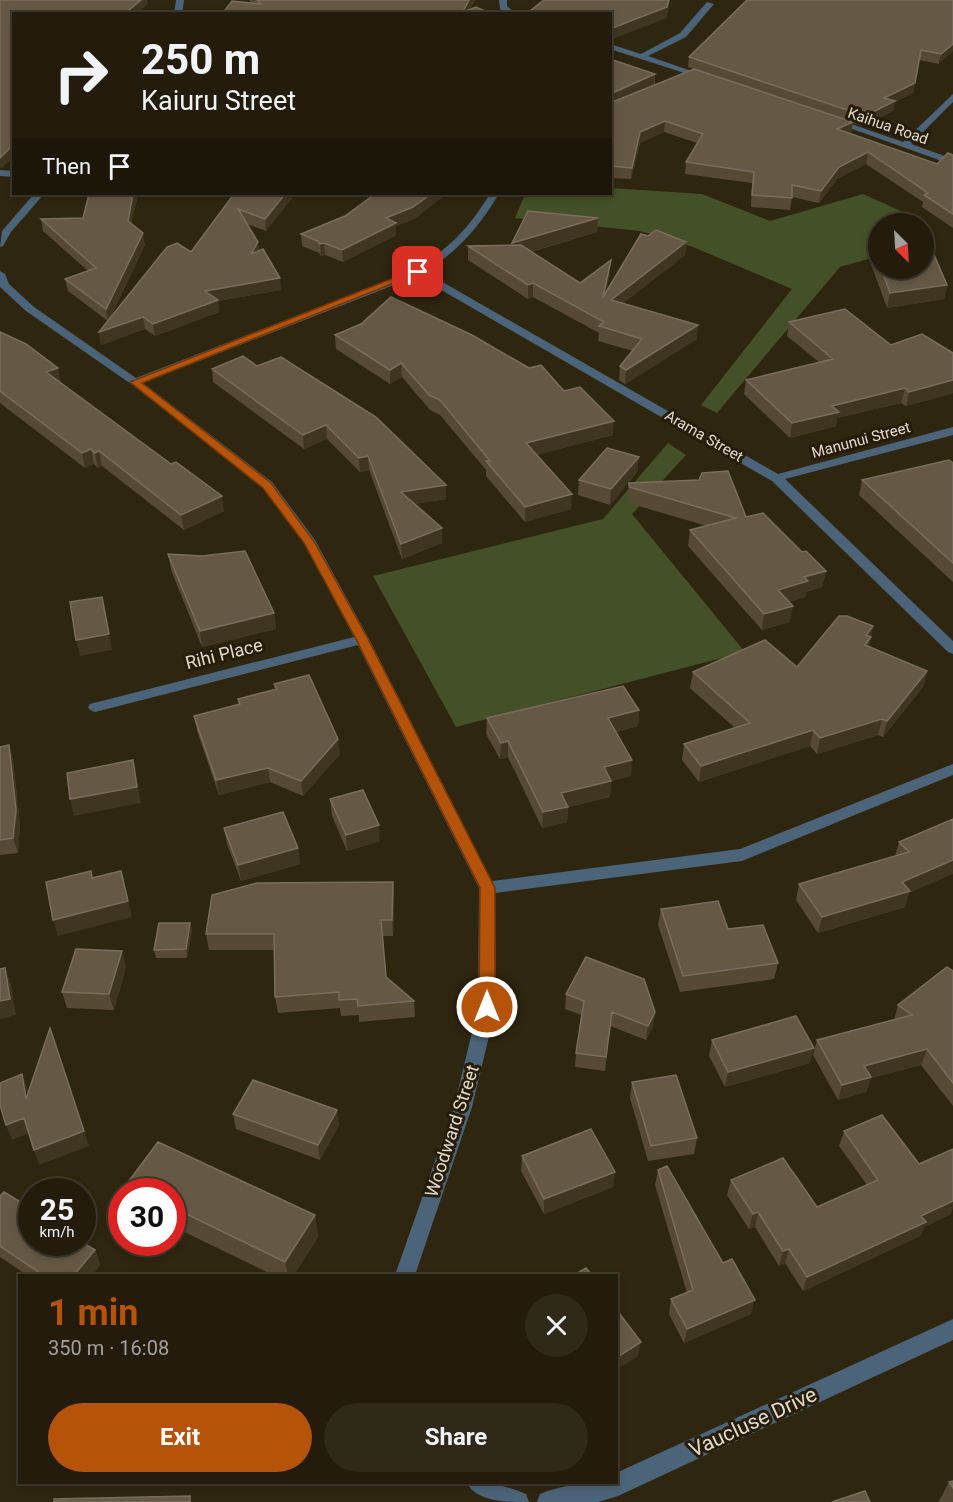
<!DOCTYPE html>
<meta charset="utf-8">
<style>
body{margin:0;font-family:Roboto,sans-serif;background:#2f291a;color:#f1f3f6;height:100vh;display:flex;flex-direction:column;font-size:22px;white-space:nowrap}
*{box-sizing:border-box;margin:0}
p{font-size:20px;color:#a3a19d}
.icon{flex:none;width:33px;height:33px;fill:none;stroke:currentColor;stroke-width:2;stroke-linecap:round;stroke-linejoin:round}
.map{position:relative;flex:1;overflow:hidden}
.side{position:absolute;left:18px;top:1274px;width:600px;height:210px;display:flex;flex-direction:column;background:#231c0c;border-radius:0px;box-shadow:0 3px 9px #0003,0 0 0 2px #403a2d}
.side>*{flex:none}
.top-card{position:absolute;left:12px;top:12px;width:600px;height:183px;border-radius:0px;box-shadow:0 3px 9px #0003,0 0 0 2px #403a2d;background:#231c0c;color:#f1f3f6;overflow:hidden}
.needle{width:39px;rotate:156deg}
.tools{position:absolute;left:868px;top:213px;display:grid;gap:12px}
.tools a{display:grid;place-items:center;width:66px;height:66px;border-radius:50%;background:#231c0c;box-shadow:0 3px 9px #0003,0 0 0 2px #403a2d;font-size:30px}
.speed{position:absolute;left:18px;top:1178px;display:flex;gap:12px;font-size:30px;font-weight:700;text-align:center}
.speed>*{display:grid;place-content:center;width:78px;height:78px;border-radius:50%;background:#231c0c;box-shadow:0 3px 9px #0003,0 0 0 2px #403a2d;line-height:1}
.speed small{font-size:15px;font-weight:400}
.speed .limit{border:9px solid #d22;background:#fff;color:#111}
.pin{position:absolute;display:grid;place-items:center;width:51px;height:51px;color:#fff;margin:-26px;border-radius:12px;box-shadow:0 3px 9px #0006}
.me{position:absolute;width:66px;margin:-33px;rotate:0deg;stroke-linejoin:round;filter:drop-shadow(0 0 4px #0008)}
.turn{display:flex;align-items:center;gap:21px;height:126px;padding:0 30px;font-size:27px}
.turn .icon{width:78px;height:78px;stroke-width:2.5}
.turn b{display:block;font-size:42px;line-height:51px}
.then{display:flex;align-items:center;height:57px;padding:0 30px;background:#0003;gap:12px;font-size:22px}
.round{display:grid;place-items:center;flex:none;width:63px;height:63px;border-radius:32px;background:#2f291a}
.headline{display:flex;align-items:center;justify-content:space-between;height:102px;padding:0 30px}
h1{font-size:36px;font-weight:700;line-height:45px;color:#b45309}
.primary-button{display:flex;gap:12px;margin-top:auto;padding:12px 30px}
.primary-button a{flex:1;height:69px;border-radius:36px;background:#b45309;color:#fff;font-size:24px;font-weight:700;line-height:69px;text-align:center}
.primary-button a+a{background:#2f291a;color:#f1f3f6}
.map>svg:first-child{display:block}
.green{fill:#445027}
.lines{fill:none;stroke-linecap:round;stroke-linejoin:round}
.minor{fill:#4c6479;fill-rule:evenodd}
.wall{fill:#564a35}
.shaded-wall{fill:#403520}
.building{fill:#655946;stroke:#786e5b;stroke-width:1.5}
.route{fill:#b45309;stroke:#753606;stroke-width:1.5}
.labels{text-anchor:middle;stroke-width:6;stroke-linejoin:round;paint-order:stroke}
.far-street-label{font-size:15px;fill:#e0dacd;stroke:#261c07}
.street-label{font-size:18px;fill:#e0dacd;stroke:#261c07}
.near-street-label{font-size:21px;fill:#e0dacd;stroke:#261c07}
</style>
<div class="map">
<svg width="953" height="1502" viewBox="0 0 953 1502">
<rect width="100%" height="100%" fill="#2f2610"/>
<!-- green -->
<path class="green" d="M611,188L702,194L770,221L863,194L916,218L923,223L879,224V256L840,267L717,413L701,405L792,289L693,247L640,231L515,218L525,194H610Z
M668,443L686,455L632,514L745,652L456,727L373,576L603,519Z"/>
<g class="lines">
<!-- minor -->
<path class="minor" d="M176,0H184L182,14H174Z
M499,0H507V6L516,14H507L500,9Z
M707,2L714,4L686,37L648,56L709,77V81L610,49V44L641,54L680,33Z
M953,94V102L911,144L953,159V165L830,121L837,119L903,142Z
M0,170L14,171V177L0,176Z
M34,194H44L11,232L3,246L0,247L2,231Z
M490,194H499C479,227 458,251 425,272L778,474L953,427V435L785,479L953,641V654L948,652L772,481L417,276L143,383L272,482L315,540L369,639L492,881L740,849L953,764V775L742,861L495,893L496,1007L472,1107L415,1275H395L454,1107L478,1007L479,888L358,645L95,712L90,710L88,707L90,704L354,637L304,543L264,488L131,384L26,311L0,287V271L5,274L9,284L34,307L136,378L414,270C450,248 468,229 490,194Z
M953,1319V1340L618,1496L598,1502H537L540,1494C564,1484 590,1482 616,1482V1473Z
M466,1482C489,1482 504,1485 526,1494L529,1502C505,1502 477,1502 466,1482Z"/>
</g>
<!-- wall -->
<path class="wall" d="M249,0H475L470,9L492,14L252,3Z
M953,0L939,64L919,60L913,93L895,102L893,111L863,126L853,123L851,133L849,134L937,164L953,155V228L922,207L923,202L866,164L838,178L819,203L792,197L790,210L751,207L752,183L685,174L686,162L697,143L664,132L640,143L631,179L610,178V59L655,74V85L693,69L688,67L689,57Z
M89,194H147L146,195H138L131,224L145,245L110,318L191,252L234,194H295L266,231L247,224L259,250L281,290L218,301L219,312L155,336L145,329L101,345L99,332L108,321L68,291L65,279L88,271L43,231L41,219L83,218Z
M375,194H446L414,219L396,226V235L343,262L325,255L321,256L319,253L302,246L301,234L345,216Z
M598,218L597,232L531,252L580,283L610,273L606,292L648,236L686,242L685,255L623,303L697,339L625,384L619,380L620,366L633,351L598,341L599,333L533,297L528,299L468,260V246H512V243Z
M874,250H879V268H924L947,285L944,299L887,308L871,264Z
M789,322L891,345L953,353V393L943,396L906,406L901,403L837,418L836,426L790,438L744,394L746,380L819,362L787,336Z
M0,332L61,382L60,383L224,511L184,530L102,466L98,468L94,464L85,468L0,403Z
M335,335L564,391L613,435L536,455L571,509L525,522L486,476V470L440,415L430,410L402,377L390,384L336,349Z
M243,356L446,499L414,504L442,528V543L402,559L369,470L360,472L327,439L304,449L213,382L212,369Z
M639,457L637,472L610,505L578,495L579,480Z
M953,463V582L859,495L862,480Z
M629,483L746,517L802,552L826,571L822,587L806,592L805,597L789,602L790,622L762,630L688,546L690,530L707,526L628,503Z
M168,554L202,556L274,613L276,629L202,647L171,570Z
M873,626L869,647L927,671L923,687L883,737L878,735L817,754L810,746L699,782L682,760L684,744L735,728L690,688L693,672L797,667Z
M274,684L340,754L303,796L270,782L219,795L197,731L194,716L239,705L238,699L275,690Z
M639,710L638,726L616,732L631,776L611,781L610,797L568,807L567,822L542,828L508,757L500,759L486,734L487,718Z
M9,745L13,760L20,825L18,853L0,855V747Z
M330,799L380,841L347,851L332,816Z
M953,819L909,893L905,907L818,933L796,900L799,884L895,856L899,842Z
M224,828L298,848L300,864L241,881L227,844Z
M393,882L394,899L393,936H383L386,977L414,1001L415,1017L359,1022V1015L341,1016L340,1008L278,1013L275,997V950H209L206,934Z
M661,909L728,929L778,963L774,979L680,992L658,925Z
M190,923L192,931L187,958H156L154,950Z
M126,967L114,1010L67,1008L62,992Z
M953,971V1106L921,1065L871,1078L866,1092L838,1100L813,1055L817,1040L894,1020L898,1005Z
M566,994L655,1012L653,1027L646,1040L610,1026L605,1071L575,1067L576,1053L581,1015L565,1009Z
M712,1040L810,1063L725,1087L709,1056Z
M632,1082L697,1138L694,1154L648,1161L630,1098Z
M233,1114L339,1125L320,1160L236,1129Z
M844,1131L951,1214L924,1227L920,1236L803,1291L785,1263L779,1266L755,1227L749,1229L727,1195L731,1180L817,1207L867,1185L839,1146Z
M158,1142L315,1215L318,1237L294,1275H273L172,1226V1191H128L126,1185Z
M522,1156L615,1172L613,1187L544,1214L521,1171Z
M658,1170L751,1314L684,1343L669,1314L671,1299L687,1293L655,1185Z
M0,1196L95,1250L100,1265L92,1275H27L0,1257Z
M953,1481V1502H939V1501L949,1482Z"/>
<!-- shaded-wall -->
<path class="shaded-wall" d="M141,0H147L148,4L136,14H124Z
M469,0H475L467,14L463,12Z
M669,0H670L667,18L610,40V29Z
M953,44V51L939,64L941,54Z
M655,74L654,85L610,104V94Z
M915,83L913,93L895,102L893,111L863,126L865,116L884,98Z
M665,121L664,132L640,143L631,179L632,168L640,132Z
M853,122L851,133L836,141L837,129Z
M14,144V156L2,168H0V158Z
M868,152L866,164L838,178L819,203L821,191L839,167Z
M133,194H137L138,195L129,233L128,221Z
M285,194H295L266,231L265,219Z
M431,194H446L414,219L396,226V235L343,262L342,250L386,218Z
M598,218L597,232L512,257V243Z
M143,233L145,245L108,321L106,309Z
M258,242L260,254H251Z
M686,242L685,255L610,314L611,300Z
M324,243L325,255L321,256L320,244Z
M611,260L610,273L602,311L603,297Z
M280,278L281,290L218,301L219,312L155,336L153,324L205,291Z
M533,283V297L528,299V285Z
M947,285L944,299L887,308L890,293Z
M143,317L145,329L101,345L99,332Z
M698,325L697,339L625,384L626,370Z
M401,363L402,377L390,384V370Z
M58,368L61,382L49,387L46,372Z
M953,380V393L943,396L906,406L909,392Z
M905,388L901,403L837,418L836,426L790,438L792,423L832,406Z
M614,421L613,435L525,458L526,443Z
M326,425L327,439L304,449L303,435Z
M91,449L94,464L85,468L82,453Z
M99,451L102,466L98,468L95,453Z
M368,456L369,470L360,472L359,458Z
M639,457L637,472L610,505L611,489Z
M446,485V499L402,506L401,492Z
M572,494L571,509L525,522V507Z
M222,496L224,511L184,530L181,515Z
M442,528V543L402,559L401,544Z
M826,571L822,587L806,592L805,597L775,606L778,590L804,577Z
M102,597L112,650L80,656L76,640Z
M793,606L790,622L762,630L764,614Z
M274,613L276,629L202,647L200,631Z
M873,626L868,653L861,661L866,635Z
M927,671L923,687L883,737L887,721Z
M639,710L638,726L607,734L608,718Z
M882,719L878,735L817,754L820,738Z
M813,730L810,746L699,782L701,766Z
M338,739L340,754L303,796L301,781Z
M508,741V757L500,759L501,743Z
M9,745L13,760L20,825L18,853L13,838Z
M133,760L141,803L74,816L70,799Z
M632,760L631,776L603,783L604,767Z
M268,768L270,782L219,795L216,780Z
M611,781L610,797L567,807H568L567,822L542,828L543,812L561,793Z
M379,825L380,841L347,851L346,835Z
M298,848L300,864L241,881L238,865Z
M953,860V874L909,893L905,907L818,933L822,917Z
M393,882L394,899L393,936L392,920Z
M128,901L132,917L58,936L53,920Z
M190,923L192,931L187,958L186,949Z
M122,951L126,967L114,1010L109,994Z
M5,968L11,984L16,1015L0,1019V1001Z
M655,1012L653,1027L646,1040L648,1026Z
M814,1048L810,1063L725,1087L728,1072Z
M927,1049L921,1065L871,1078L866,1092L838,1100L842,1085L864,1066Z
M22,1074L28,1090L32,1115L26,1099Z
M337,1110L339,1125L320,1160L318,1145Z
M24,1118L30,1133L12,1140L6,1125Z
M84,1131L89,1146L39,1165L34,1150Z
M615,1172L613,1187L544,1214V1199Z
M953,1197V1208L951,1214L924,1227L920,1236L803,1291L807,1277L921,1216Z
M758,1212L755,1227L749,1229L753,1214Z
M315,1215L318,1237L294,1275H288L285,1262Z
M789,1249L785,1263L779,1266L783,1251Z
M95,1250L100,1265L92,1275H74Z
M755,1300L751,1314L684,1343L687,1329Z
M641,1342L638,1356L616,1370V1358Z"/>
<!-- building -->
<path class="building" d="M0,0H141L124,14H14V144L0,158Z
M257,0H469L463,12L476,7L492,14H222L232,1L261,4Z
M544,0H669L667,7L610,29V14H526Z
M747,0H953V44L941,54L921,50L915,83L884,98L895,101L865,116L689,57Z
M610,59L655,74L610,94Z
M694,69L853,122L837,129L937,164L948,153L953,155V214L924,195L928,193L868,152L839,167L821,191L792,185V198L752,195L754,172L686,162L703,134L665,121L640,132L632,168L610,166V103Z
M89,194H133L128,221L143,233L106,309L65,279L96,268L41,219L83,218Z
M234,194H285L265,219L238,209L258,242L251,254L263,249L280,278L205,291L218,300L153,324L143,317L99,332L167,247L177,243L191,252Z
M375,194H431L413,207L386,218L396,223L342,250L324,243L320,244L318,241L301,234L345,216Z
M528,211L598,218L512,243Z
M656,230L686,242L611,300L698,325L626,370L620,366L642,339L599,326L604,322L533,283L528,285L468,246L521,245L580,283L611,260L603,297L641,234L648,236Z
M874,250H879V264Z
M924,250H932L947,285L890,293L881,268H924Z
M391,297L472,335L529,368L541,365L564,391L580,387L614,421L526,443L572,494L525,507L486,461H490L440,400L429,395L401,363L390,370L335,335L361,324Z
M845,309L891,345L922,334L953,353V380L909,392L905,388L832,406L839,412L792,423L746,380L833,359L789,322Z
M0,332L26,344L58,368L46,372L171,464L176,462L222,496L181,515L99,451L95,453L91,449L82,453L0,391Z
M243,356L257,366L281,357L376,417L446,485L401,492L442,528L401,544L368,456L359,458L326,425L303,435L212,369Z
M607,448L639,457L611,489L579,480Z
M949,460L953,463V563L862,480Z
M728,471L746,517L763,513L802,552L806,551L826,571L804,577L808,581L778,590L793,606L764,614L690,530L736,518L629,487V483L699,480L702,473Z
M245,551L274,613L200,631L168,554L202,556Z
M102,597L109,634L76,640L70,602Z
M839,616H847L873,626L866,635L871,637L865,645L927,671L887,721L882,719L820,738L813,730L701,766L684,744L750,723L693,672L765,640L797,667Z
M309,675L338,739L301,781L268,768L216,780L194,716L240,704L238,699L277,689L274,684Z
M623,686L639,710L608,718L632,760L604,767L611,781L561,793L568,807L543,812L508,741L501,743L487,718Z
M9,745L16,810L13,838L0,840V747Z
M133,760L137,787L70,799L67,773Z
M363,790L379,825L346,835L330,799Z
M283,812L298,848L238,865L224,828Z
M953,819V860L902,882L910,891L822,917L799,884L909,852L899,842Z
M91,871L92,878L121,871L128,901L53,920L46,882Z
M393,882L392,920H381L386,977L414,1001L358,1006L357,999L339,1000V992L275,997L274,934H206L212,895L257,883Z
M718,901L728,929L763,925L778,963L683,976L661,909Z
M159,923H190L186,949L154,950Z
M76,949L122,951L109,994L62,992Z
M586,957L644,979L655,1012L648,1026L612,1012L606,1057L576,1053L584,1001L566,994Z
M947,967L953,971V1083L927,1049L864,1066L871,1077L842,1085L817,1040L912,1015L898,1005Z
M5,968L10,999L0,1001V969Z
M796,1016L814,1048L728,1072L712,1040Z
M50,1028L84,1131L34,1150L24,1118L6,1125L0,1105V1083L22,1074L26,1099Z
M676,1075L697,1138L651,1146L632,1082Z
M253,1080L337,1110L318,1145L233,1114Z
M882,1115L919,1164L953,1149V1201L921,1216L926,1222L807,1277L789,1249L783,1251L758,1212L753,1214L731,1180L783,1158L817,1207L878,1180L844,1131Z
M591,1129L615,1172L544,1199L522,1156Z
M158,1142L315,1215L285,1262L172,1207V1191H138L126,1185Z
M667,1166L723,1263L732,1259L755,1300L687,1329L671,1299L693,1290L658,1170Z
M4,1192L32,1209V1242H82L95,1250L74,1275H43L0,1246V1196Z
M586,1268L592,1275H574Z
M616,1309L641,1342L616,1358Z
M953,1481V1488L949,1482Z
M865,1491L870,1502H832Z
M190,1496V1502H54V1499Z"/>
<!-- route -->
<path class="route" d="M414,270L422,272L142,383L271,483L315,543L368,639L495,888V1007L493,1012L487,1014L481,1012L479,1007L480,888L356,639L304,543L263,488L130,382Z"/>
<g class="labels">
<!-- far-street labels -->
<g class="far-street-label">
<text transform="translate(888 126) rotate(19)" y="5">Kaihua Road</text>
<text transform="translate(704 436) rotate(30)" y="5">Arama Street</text>
<text transform="translate(861 440) rotate(-15)" y="5">Manunui Street</text>
</g>
<!-- street labels -->
<g class="street-label">
<text transform="translate(224 654) rotate(-14)" y="6">Rihi Place</text>
<text transform="translate(452 1131) rotate(-72)" y="6">Woodward Street</text>
</g>
<!-- near-street labels -->
<g class="near-street-label">
<text transform="translate(753 1422) rotate(-25)" y="7">Vaucluse Drive</text>
</g>
</g>
</svg>
<div class="tools">
<a><svg class="needle" viewBox="-14 -14 28 28"><path d="M0-13l5 13h-10z" fill="#e53935"/><path d="M0 13l5-13h-10z" fill="#a3a19d"/></svg></a>
</div>
<div class="speed"><div>25<small>km/h</small></div><div class="limit">30</div></div>
<div class="pin" style="left:418px;top:272px;background:#d93025"><svg class="icon" aria-label="arrive" viewBox="0 0 24 24"><path d="M6 21V4h12l-3 4 3 4H6"/></svg></div>
<svg class="me" style="left:487px;top:1007px" viewBox="-20 -20 40 40"><circle r="17" fill="#b45309" stroke="#fff" stroke-width="3"/><path d="M0-11L8 9 0 5-8 9z" fill="#fff"/></svg>
<div class="top-card">
<div class="turn"><svg class="icon" aria-label="right" viewBox="0 0 24 24"><path d="M7 20v-9h11M14 6l5 5-5 5"/></svg><div><b>250 m</b>Kaiuru Street</div></div>
<div class="then">Then<svg class="icon" aria-label="arrive" viewBox="0 0 24 24"><path d="M6 21V4h12l-3 4 3 4H6"/></svg></div>
</div>
<section class="side">
<div class="headline"><div><h1>1 min</h1><p>350 m · 16:08</p></div><a class="round"><svg class="icon" aria-label="close" viewBox="0 0 24 24"><path d="M6 6l12 12M18 6L6 18"/></svg></a></div>
<div class="primary-button"><a>Exit</a><a>Share</a></div>
</section>
</div>
